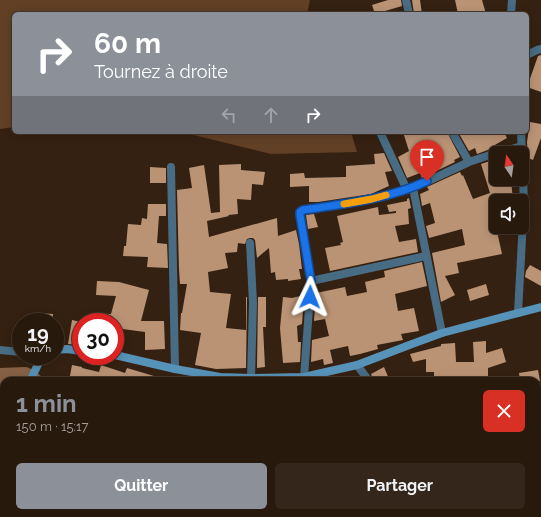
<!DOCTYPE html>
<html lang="fr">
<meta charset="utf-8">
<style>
body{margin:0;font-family:Raleway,sans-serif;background:#34261b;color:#f1f3f6;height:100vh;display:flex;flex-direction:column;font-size:15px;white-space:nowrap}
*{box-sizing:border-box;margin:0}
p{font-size:13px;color:#a5a09d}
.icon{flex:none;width:22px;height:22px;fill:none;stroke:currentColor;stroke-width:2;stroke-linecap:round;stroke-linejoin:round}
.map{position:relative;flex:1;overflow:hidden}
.details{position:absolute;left:0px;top:377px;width:541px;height:140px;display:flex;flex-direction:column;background:#28190d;border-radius:12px 12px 0 0;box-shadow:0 2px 10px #0003,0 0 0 1px #44382e}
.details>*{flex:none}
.guide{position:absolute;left:12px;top:12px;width:517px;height:122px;border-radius:6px;box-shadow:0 2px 10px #0003,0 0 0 1px #44382e;background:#8c9099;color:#fff;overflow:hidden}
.needle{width:26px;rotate:347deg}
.controls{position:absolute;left:489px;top:146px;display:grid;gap:8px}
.controls a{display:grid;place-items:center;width:40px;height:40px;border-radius:6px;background:#28190d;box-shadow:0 2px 10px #0003,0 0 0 1px #44382e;font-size:20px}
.speed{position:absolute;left:12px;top:313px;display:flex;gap:8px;font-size:20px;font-weight:700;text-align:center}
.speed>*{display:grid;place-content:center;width:52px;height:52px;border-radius:50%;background:#28190d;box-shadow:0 2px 10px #0003,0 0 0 1px #44382e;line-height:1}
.speed small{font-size:10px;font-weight:400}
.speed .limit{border:6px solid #d22;background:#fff;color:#111}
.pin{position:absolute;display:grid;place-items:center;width:34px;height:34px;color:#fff;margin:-41px -17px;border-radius:50% 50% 50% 0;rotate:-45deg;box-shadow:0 0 4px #0007}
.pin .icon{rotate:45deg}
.me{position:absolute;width:44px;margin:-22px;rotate:2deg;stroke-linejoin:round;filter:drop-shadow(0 0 3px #0008)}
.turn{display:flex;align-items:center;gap:14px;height:84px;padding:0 16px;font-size:18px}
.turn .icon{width:52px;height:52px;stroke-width:2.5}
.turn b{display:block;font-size:28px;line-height:34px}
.lanes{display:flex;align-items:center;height:38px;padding:0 16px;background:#0003;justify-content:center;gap:20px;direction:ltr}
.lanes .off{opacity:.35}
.round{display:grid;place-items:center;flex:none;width:42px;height:42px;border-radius:6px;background:#34261b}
.summary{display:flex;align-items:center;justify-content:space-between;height:68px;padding:0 16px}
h1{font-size:24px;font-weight:700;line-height:30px;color:#8c9099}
.primary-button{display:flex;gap:8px;margin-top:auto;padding:8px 16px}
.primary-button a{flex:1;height:46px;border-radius:6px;background:#8c9099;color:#fff;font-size:16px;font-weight:700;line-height:46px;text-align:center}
.primary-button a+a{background:#34261b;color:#f1f3f6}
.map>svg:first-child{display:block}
.green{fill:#624025}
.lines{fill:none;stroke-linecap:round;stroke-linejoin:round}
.river{stroke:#866145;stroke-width:18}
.building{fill:#ba9375}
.street{stroke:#476c83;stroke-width:8}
.secondary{stroke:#5793b8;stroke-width:8}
.route-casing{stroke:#114b97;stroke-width:10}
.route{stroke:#1a73e8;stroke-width:7}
.slow{stroke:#f59e0b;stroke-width:7}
</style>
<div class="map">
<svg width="541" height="517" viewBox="0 0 541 517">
<rect width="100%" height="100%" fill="#352111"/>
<!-- green -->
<path class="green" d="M0,0H310L307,14H14V127L0,129Z
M181,132H351L357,152L271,154Z"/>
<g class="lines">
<!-- river -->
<path class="river" d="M0,377L25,376L33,381
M191,513L195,517"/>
</g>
<!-- building -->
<path class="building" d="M388,0H401L402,6L375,14L372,5Z
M412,0H420L422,14H414Z
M455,0H482L486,14H458Z
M541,55V92L527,87L538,56Z
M530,122L541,124V138L533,160L528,158L527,142Z
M403,132H447L460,157L454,160L455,162L422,178L420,173L407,178L398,157L409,151Z
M458,132H504L507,138L493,146V148L477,154L475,148L469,151Z
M384,153L392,171L385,172L389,186L371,194L318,202H309V186L290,187V174L304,173L305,178L346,177V166L375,164L374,154Z
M496,159V179H511L513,201H496V227L502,254L457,263L459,273L445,276L455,295L441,302L432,253L465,245L462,229L429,238L426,226L435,223L430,203L422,206L420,194L429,190L427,187L460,172L462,176L463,175L473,199L490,193L481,164Z
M241,164V170L265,172L263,185L252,184L251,200L237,199L238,214L228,215L229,216L207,221L209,237L277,218L278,236L296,230L299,244L302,269H299L301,279L288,281V279L276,280L275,272L271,273L269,248L257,258L255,240L253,238H250L247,239L245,244L238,243L237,252L225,253L228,268L208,272L210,292L231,294L226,328L246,330V297H247L246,368L216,369L195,365L201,333L180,330L181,313H182L187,284H180L179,269L177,190L192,188L189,168L204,165L211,213L220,212L219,165Z
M150,167L166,168V183H150Z
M409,198L411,208L408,209L409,224L395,226L399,242L416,239L418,252L330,271L325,248L341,245L340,243L343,242L337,216L378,207L379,215L396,213V211L389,212L387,205L407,201V199Z
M148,204H166V216H159L157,243L167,244L168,268L147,267L148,257L123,256L124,246H126L128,224L141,225L142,218L147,219Z
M314,214L318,227L308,229L306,215Z
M422,262L427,286L395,294L398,311L414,308L419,331L401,334L403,340L377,345L378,349L360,354L350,356L348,346L330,350L333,363L324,365L323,359L311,362L312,340L329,336L325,319L314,321L316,293L345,287L347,296L367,292L365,282L385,277L384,271Z
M530,265L541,271V286L525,277L526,271Z
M97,281L119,282L149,290L141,321H164L165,349L145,350V332L115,328V322H90L91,313L111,314L116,296L96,295Z
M486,284L489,295L470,301L467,290Z
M304,295L302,324L297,326L298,342H301L300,362L283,363L280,328L283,297L292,298Z
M258,297H266V327H263L265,367L257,368Z
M40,313L53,314V322H39Z
M72,320L81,322V345L68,344Z
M486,341V353L502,348L506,362L488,368V380L469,381V377L444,379V376H434V372H426V359L413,362L410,354L441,346V344L455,343L456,362H474L473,342Z
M72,365L82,367V368L99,372L101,365L125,373L127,368L164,379V381H69Z
M384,367L389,379L384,381H374L371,374Z
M538,370L540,381H520L519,373Z"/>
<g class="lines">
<!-- street -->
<path class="street" d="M406,0L409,14
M511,14L512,0
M527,55L537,50L541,49
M380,132L407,190
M452,132L469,162
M496,153L522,146
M171,167L175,369
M413,188L442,333
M250,243L253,303L251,378
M311,281L426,256
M518,313L524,202L521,132
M0,350L21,352
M357,365L369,381
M304,377L311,281L300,215V212L303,210L345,204L372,199L413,188L469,162L496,153
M0,428H4
M462,513L465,517"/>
<!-- secondary -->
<path class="secondary" d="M55,350L67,349L81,351
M115,355L175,369L220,377L251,378L304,377L357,365L412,344L442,333L541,307
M30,381L42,356
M43,517V513"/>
</g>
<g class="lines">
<!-- route casing -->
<g class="route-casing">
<path id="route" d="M310,297L311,281L300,215V212L303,210C344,204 389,199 427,181"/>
</g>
<!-- route -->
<use href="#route" class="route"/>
<!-- slow -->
<path class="slow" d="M344,204L372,199L386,195"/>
</g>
</svg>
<div class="controls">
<a><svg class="needle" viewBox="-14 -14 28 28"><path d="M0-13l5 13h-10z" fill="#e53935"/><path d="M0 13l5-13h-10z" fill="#a5a09d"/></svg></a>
<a><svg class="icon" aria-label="sound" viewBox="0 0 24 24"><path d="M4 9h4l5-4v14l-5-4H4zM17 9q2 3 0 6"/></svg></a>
</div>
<div class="speed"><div>19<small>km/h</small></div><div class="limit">30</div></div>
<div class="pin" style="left:427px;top:181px;background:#d93025"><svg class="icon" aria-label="arrive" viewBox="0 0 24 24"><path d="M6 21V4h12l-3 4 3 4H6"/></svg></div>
<svg class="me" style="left:310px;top:297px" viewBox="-20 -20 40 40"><path d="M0-17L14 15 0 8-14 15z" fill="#1a73e8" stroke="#fff" stroke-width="4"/></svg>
<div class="guide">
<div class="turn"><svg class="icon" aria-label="right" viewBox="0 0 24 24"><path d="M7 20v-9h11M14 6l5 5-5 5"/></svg><div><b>60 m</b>Tournez à droite</div></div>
<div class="lanes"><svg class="icon off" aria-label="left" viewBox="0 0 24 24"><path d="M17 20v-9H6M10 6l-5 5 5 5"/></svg><svg class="icon off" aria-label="ahead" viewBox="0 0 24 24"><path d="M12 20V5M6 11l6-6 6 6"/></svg><svg class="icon" aria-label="right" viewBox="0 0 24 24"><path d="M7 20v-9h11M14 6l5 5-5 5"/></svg></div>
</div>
<section class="details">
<div class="summary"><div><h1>1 min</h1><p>150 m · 15:17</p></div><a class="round" style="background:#d93025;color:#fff"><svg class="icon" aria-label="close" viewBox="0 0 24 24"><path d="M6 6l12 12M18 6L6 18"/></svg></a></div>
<div class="primary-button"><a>Quitter</a><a>Partager</a></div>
</section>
</div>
